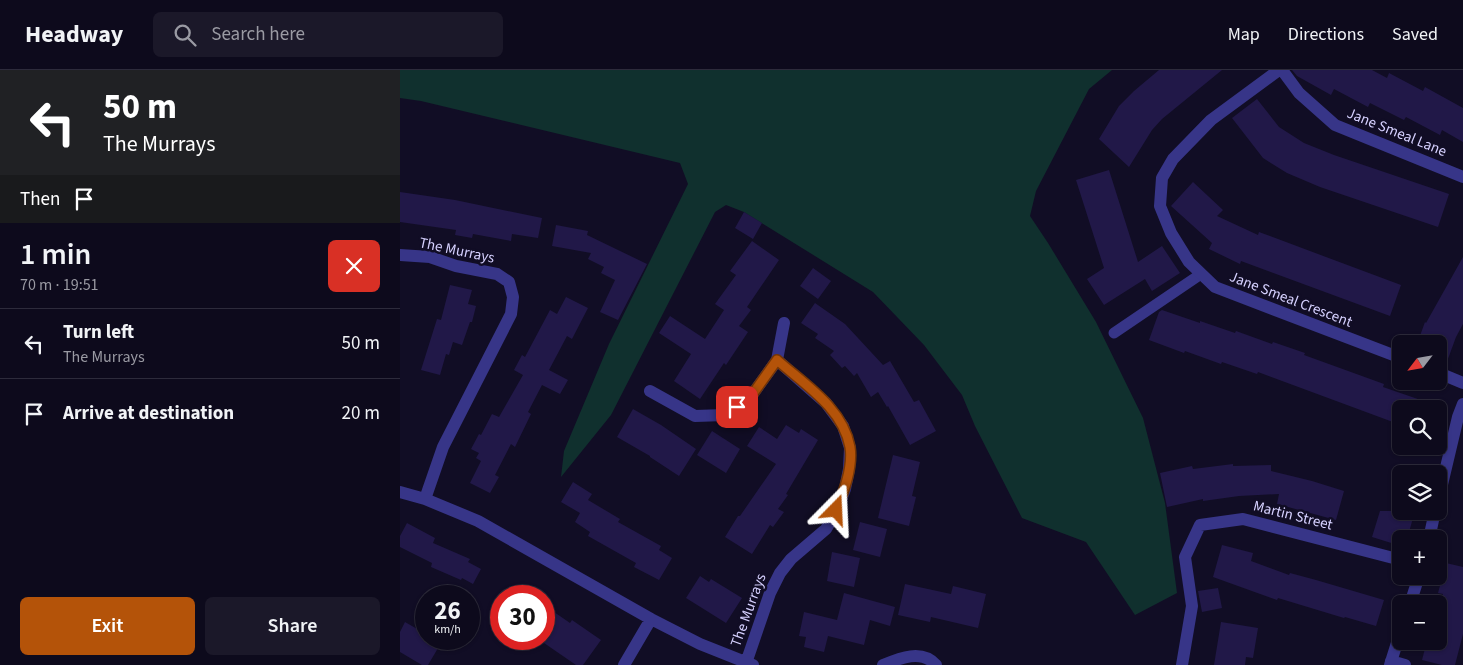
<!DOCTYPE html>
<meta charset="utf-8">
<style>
body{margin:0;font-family:"Source Sans 3",sans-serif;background:#1b1829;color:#f1f3f6;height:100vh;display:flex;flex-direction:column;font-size:19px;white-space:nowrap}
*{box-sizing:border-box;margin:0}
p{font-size:16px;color:#9a9aa3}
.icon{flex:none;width:28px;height:28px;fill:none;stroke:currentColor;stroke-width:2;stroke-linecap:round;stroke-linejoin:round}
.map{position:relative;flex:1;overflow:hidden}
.drawer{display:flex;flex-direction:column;background:#0d0a1c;width:400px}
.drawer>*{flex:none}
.top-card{background:#202124;color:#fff;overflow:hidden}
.needle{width:32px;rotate:239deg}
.fabs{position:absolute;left:992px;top:265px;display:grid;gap:10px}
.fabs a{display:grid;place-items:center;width:55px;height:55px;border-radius:8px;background:#0d0a1c;box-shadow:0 1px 4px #0004,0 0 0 1px #2d2b3b;font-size:25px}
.speed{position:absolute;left:15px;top:515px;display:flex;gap:10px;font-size:25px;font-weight:700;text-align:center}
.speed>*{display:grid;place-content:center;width:65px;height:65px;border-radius:50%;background:#0d0a1c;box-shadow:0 1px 4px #0004,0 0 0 1px #2d2b3b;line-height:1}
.speed small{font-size:12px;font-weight:400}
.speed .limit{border:8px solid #d22;background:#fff;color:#111}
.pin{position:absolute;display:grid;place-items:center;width:42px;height:42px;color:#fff;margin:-21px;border-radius:10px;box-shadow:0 2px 8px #0006}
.me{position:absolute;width:55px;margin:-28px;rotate:21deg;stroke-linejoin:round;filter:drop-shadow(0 0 4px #0008)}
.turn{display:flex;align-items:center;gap:18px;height:105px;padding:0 20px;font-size:22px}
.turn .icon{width:65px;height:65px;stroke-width:2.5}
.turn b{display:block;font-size:35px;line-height:42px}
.then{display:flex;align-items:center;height:48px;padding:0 20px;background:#0003;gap:10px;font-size:19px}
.round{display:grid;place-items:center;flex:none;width:52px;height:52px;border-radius:8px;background:#1b1829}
.overview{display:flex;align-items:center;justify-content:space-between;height:85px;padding:0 20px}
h1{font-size:30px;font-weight:600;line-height:38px}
.cta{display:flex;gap:10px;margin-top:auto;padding:10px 20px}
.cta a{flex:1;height:58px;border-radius:8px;background:#b45309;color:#fff;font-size:20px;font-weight:600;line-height:58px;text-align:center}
.cta a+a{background:#1b1829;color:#f1f3f6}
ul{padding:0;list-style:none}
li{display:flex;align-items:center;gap:15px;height:70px;padding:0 20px;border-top:1px solid #2d2b3b}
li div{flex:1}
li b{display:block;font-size:19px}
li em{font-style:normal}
header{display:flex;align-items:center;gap:30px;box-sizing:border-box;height:70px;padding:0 25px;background:#0d0a1c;border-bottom:1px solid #2d2b3b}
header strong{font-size:24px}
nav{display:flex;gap:28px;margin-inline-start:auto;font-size:18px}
.search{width:350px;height:45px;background:#1b1829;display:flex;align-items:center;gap:12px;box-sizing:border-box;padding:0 18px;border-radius:8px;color:#9a9aa3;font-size:19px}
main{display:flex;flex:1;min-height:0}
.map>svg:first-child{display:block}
.green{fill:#10302e}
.building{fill:#211848}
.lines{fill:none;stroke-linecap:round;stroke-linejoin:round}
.service{stroke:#373588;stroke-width:11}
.minor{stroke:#373588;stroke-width:12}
.route-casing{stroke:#753606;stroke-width:12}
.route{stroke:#b45309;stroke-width:9}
.labels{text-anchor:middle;stroke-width:5;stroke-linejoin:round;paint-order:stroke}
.street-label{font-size:15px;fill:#d6d1ff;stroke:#110d25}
</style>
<header>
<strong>Headway</strong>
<div class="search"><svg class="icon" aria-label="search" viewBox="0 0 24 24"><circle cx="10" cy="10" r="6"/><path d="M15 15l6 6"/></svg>Search here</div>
<nav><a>Map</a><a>Directions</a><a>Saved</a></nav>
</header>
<main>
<section class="drawer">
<div class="top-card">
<div class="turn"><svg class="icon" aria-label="left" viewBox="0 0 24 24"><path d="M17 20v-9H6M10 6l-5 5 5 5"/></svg><div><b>50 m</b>The Murrays</div></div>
<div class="then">Then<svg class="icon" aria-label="arrive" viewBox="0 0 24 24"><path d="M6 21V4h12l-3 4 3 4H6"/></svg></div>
</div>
<div class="overview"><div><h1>1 min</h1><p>70 m · 19:51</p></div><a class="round" style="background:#d93025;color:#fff"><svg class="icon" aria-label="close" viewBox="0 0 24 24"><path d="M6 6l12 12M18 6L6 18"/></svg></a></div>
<ul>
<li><svg class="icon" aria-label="left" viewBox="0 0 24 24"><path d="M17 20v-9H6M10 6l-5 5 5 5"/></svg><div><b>Turn left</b><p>The Murrays</p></div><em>50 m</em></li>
<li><svg class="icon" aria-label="arrive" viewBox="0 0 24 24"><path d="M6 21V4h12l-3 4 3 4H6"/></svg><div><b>Arrive at destination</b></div><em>20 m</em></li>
</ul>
<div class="cta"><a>Exit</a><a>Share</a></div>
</section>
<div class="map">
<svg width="1063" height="595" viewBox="0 0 1063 595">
<rect width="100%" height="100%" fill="#110d25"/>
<!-- green -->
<path class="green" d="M0,0H712L689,19L636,121L630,146L648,173L696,252L743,348L765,433L777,523L735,545L686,472L622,448L575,356L562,325L524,275L473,222L344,142L326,135L315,142L211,345L161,407L164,381L209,274L288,114L280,93L21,31L0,28Z"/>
<!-- building -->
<path class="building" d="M759,0H822L762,49L752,60L729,97L699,69L719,36L734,21Z
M892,0H972L987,8L989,3L1023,21L1025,17L1063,38V72L1042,60L1040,65L1006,47L1004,50L970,33L968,37L934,19L931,25L897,6Z
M857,29L879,57L904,73L934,85L1049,124L1038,157L920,117L887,103L863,88L832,48Z
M709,100L738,192L762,176L780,203L752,221L745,209L704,235L687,209L704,198L676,110Z
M793,112L823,140L817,146L858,165L859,162L1001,215L990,246L841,191L840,194L809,179L812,173L771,136Z
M0,122L55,130L142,148L138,168L112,164L111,171L73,164L72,168L55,165L56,160L0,152Z
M344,142L362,153L353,169L335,158Z
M156,155L188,161L187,165L247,194L218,250L200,242L215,210L201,203L204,197L188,189L191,183L152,176Z
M352,171L379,190L347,237L351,240L339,256L348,262L326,295L324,293L300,329L274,311L291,284L259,263L270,246L305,269L324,240L315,234L336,205L330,201Z
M1063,187V254L1056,267L1045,297L1039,295V274H1017L1025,252L1026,253Z
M413,198L431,211L418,229L400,216Z
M50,215L72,220L68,234L76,236L72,252H70L62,275L53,272L49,285L46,284L40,305L21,300L37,249L41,250Z
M166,227L188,238L172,269L167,266L149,300L168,310L160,324L142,315L128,342L131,344L115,377L111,374L95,405L99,407L90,423L70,413L81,391L76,388L79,383L71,379L79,364L81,365L92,344L99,347L123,305L114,300L122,285L125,287L150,240L157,244Z
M415,233L445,254L483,295L490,291L514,332L519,330L536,361L510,375L488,336L487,337L478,322L471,327L457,303L454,306L445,296L442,298L430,285L434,281L415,268L418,264L401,253Z
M762,240L800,253V251L835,263L836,261L872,274L873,272L905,283L904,285L984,314L983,317L1038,336V339H1001V355L858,302L857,304L822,292L821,294L785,281L784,283L749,270L759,242Z
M233,339L261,355L296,379L279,406L250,387V386L217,367Z
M386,355L399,363L401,359L418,370L386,424L388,425L378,439L384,442L373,457L370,455L352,484L325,467L338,446H340L376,394L347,376L359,357L377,369Z
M312,361L340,379L326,403L297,385Z
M493,385L520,392L512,426L516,427L509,456L478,448Z
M833,394V396L871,395V401L912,411L944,421L936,450L877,434L879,424L839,426L803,431V429L767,437L760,403L792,396L793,399Z
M173,412L192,424L188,430L220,449L218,452L261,476L259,480L272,488L259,510L234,497L236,493L188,466L190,462L175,452L180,443L161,432Z
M980,441H1015L1007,469H1001V476L972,467Z
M460,452L487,459L480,487L453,480Z
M7,453L35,468L33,473L70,489L68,492L81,499L73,514L62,508L61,510L31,497L32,493L0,477V466Z
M822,475L853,483L851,491L889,505L890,503L916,510L984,530L976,556L945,547L944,548L878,528L877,530L813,507Z
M432,482L460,488L454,517L427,511Z
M1046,493L1063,497V564L1055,595H1042L1022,590L1027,571H1039V542L1043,524L1038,523Z
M300,506L309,512L311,509L342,528L326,553L286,528Z
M505,514L551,524L553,516L586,524L578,558L531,547L530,552L498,545Z
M818,518L822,538L802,542L798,521Z
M444,523L495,537L490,556L470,550L464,575L428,566L424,582L404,577L406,567L399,566L404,542L437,550Z
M144,535L170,553L172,550L201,570L183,595H176L144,573Z
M5,552L26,564V569H34L41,573L28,595H22L0,582V562Z
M821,552L858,558L853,588L846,587L845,595H814Z"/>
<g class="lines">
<!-- service -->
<path class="service" d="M714,263L801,204"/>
<!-- minor -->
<path class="minor" d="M879,0L811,50L773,89L762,108L760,136L771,163L789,192L815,217L1001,288
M882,0L899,23L935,55L1063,107
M0,185L30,187L56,196L97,204L109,212L113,227L111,244L43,377L25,429
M377,290L384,253
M1039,303L1063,313
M250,321L295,346L325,345L337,337L352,325L377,290L426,333L443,356L450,378L449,399L445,419L437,440L426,459L391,489L380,503L370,523L346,593
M0,422L25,429L78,451L251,549L300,574L353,595
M1039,427L1058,347L1063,334
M1029,469L1035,441
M1010,534L1019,506
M991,591L1005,595
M224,595L251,549
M483,595C500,588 522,579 536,595
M782,595L792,536L785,487L800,455L843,449L1001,490
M990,595L1001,560"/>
</g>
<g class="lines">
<!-- route casing -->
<g class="route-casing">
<path id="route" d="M337,337L352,325L377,290C404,314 443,338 450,377C453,396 444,422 436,440"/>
</g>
<!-- route -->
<use href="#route" class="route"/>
</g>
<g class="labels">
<!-- street labels -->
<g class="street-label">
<text transform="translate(997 62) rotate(22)" y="5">Jane Smeal Lane</text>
<text transform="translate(57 180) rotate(12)" y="5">The Murrays</text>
<text transform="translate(891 229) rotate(21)" y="5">Jane Smeal Crescent</text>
<text transform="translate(893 445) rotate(14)" y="5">Martin Street</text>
<text transform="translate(348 540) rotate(-70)" y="5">The Murrays</text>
</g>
</g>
</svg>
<div class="fabs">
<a><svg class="needle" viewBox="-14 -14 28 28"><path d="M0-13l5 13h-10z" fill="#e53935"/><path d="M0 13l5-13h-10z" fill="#9a9aa3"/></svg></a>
<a><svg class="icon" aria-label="search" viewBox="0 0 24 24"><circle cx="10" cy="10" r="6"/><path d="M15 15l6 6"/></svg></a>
<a><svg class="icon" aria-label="layers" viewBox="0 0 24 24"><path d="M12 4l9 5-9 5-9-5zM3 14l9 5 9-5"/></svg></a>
<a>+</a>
<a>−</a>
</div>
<div class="speed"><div>26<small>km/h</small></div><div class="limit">30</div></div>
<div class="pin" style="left:337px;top:337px;background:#d93025"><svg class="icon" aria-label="arrive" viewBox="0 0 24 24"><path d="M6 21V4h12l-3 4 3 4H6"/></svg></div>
<svg class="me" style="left:436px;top:440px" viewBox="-20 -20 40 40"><path d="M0-17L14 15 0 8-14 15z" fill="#b45309" stroke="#fff" stroke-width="4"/></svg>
</div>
</main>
